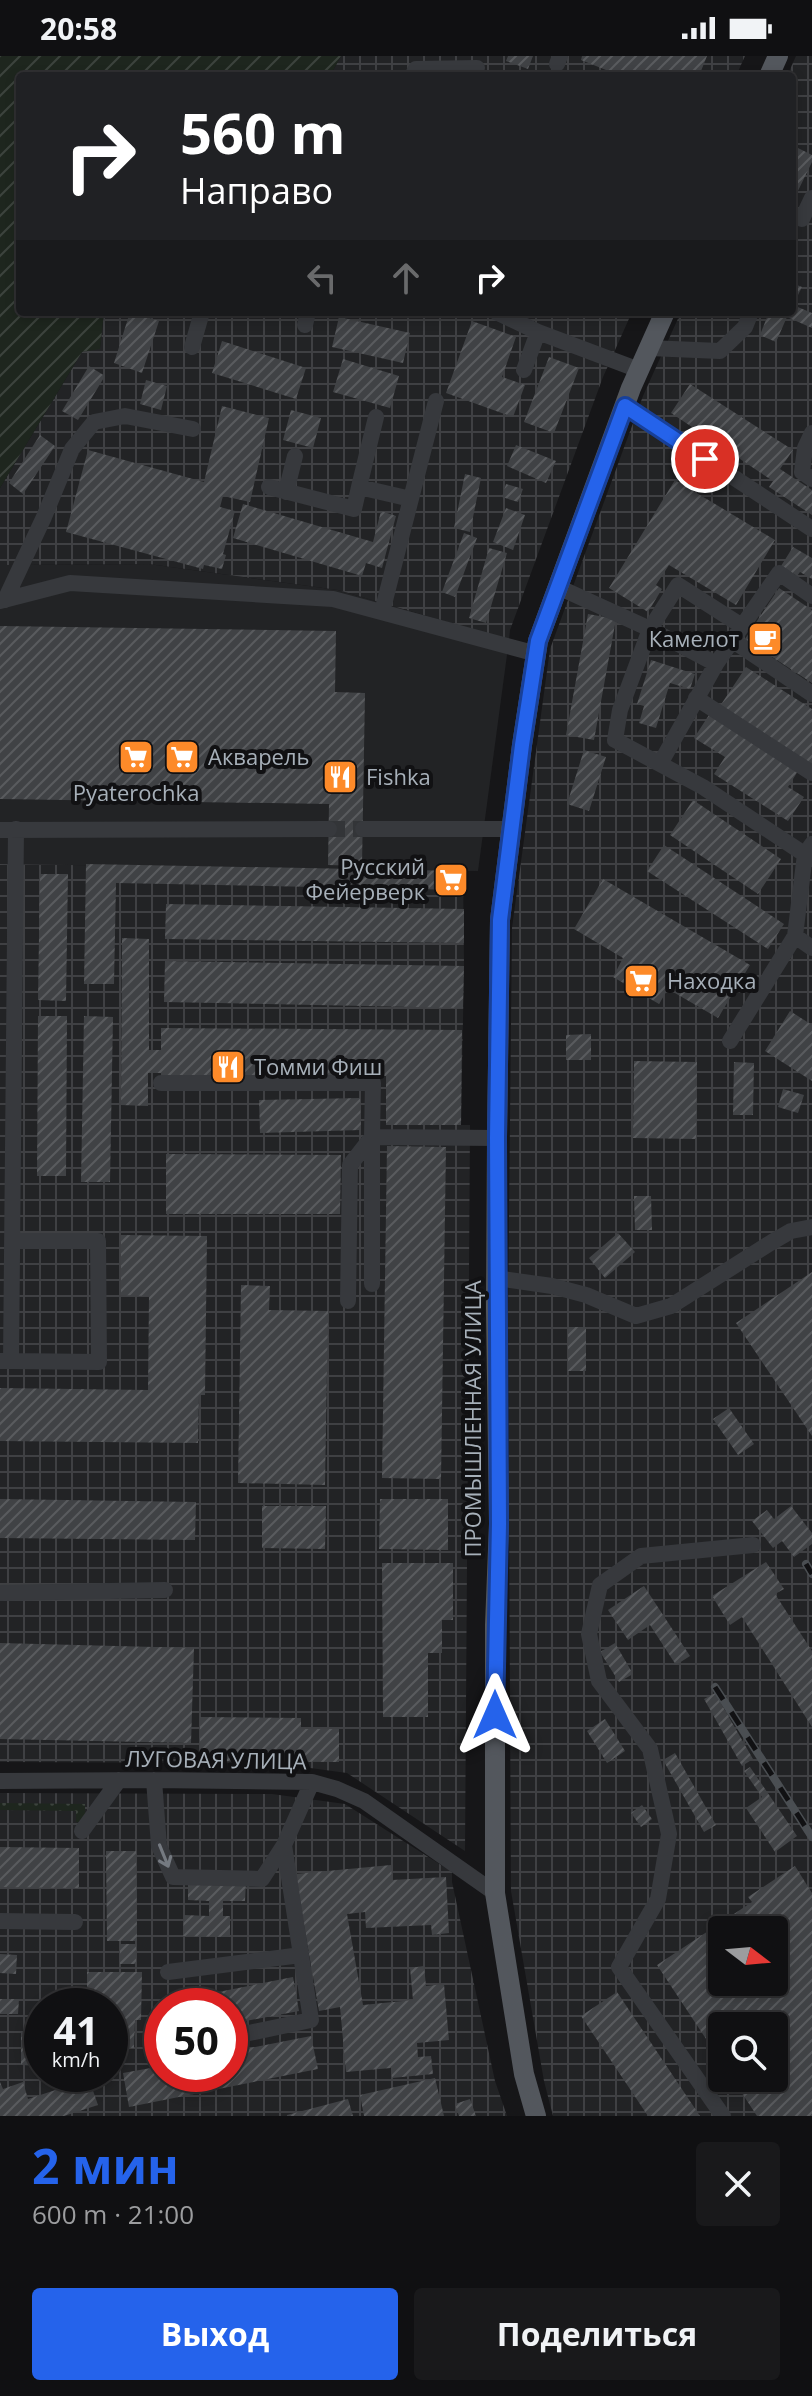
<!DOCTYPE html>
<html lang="ru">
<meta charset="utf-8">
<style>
body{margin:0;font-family:"Open Sans",sans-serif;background:#19191b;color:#f1f3f6;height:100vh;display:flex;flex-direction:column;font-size:30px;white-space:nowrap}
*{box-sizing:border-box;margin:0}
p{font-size:26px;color:#9c9d9f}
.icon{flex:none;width:44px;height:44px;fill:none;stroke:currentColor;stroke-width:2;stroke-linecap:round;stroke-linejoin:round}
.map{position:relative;height:2060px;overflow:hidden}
.side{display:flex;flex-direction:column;background:#101012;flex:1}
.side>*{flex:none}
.hud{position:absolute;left:16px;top:16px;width:780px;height:244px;border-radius:8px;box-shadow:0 4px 12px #0003,0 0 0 2px #303032;background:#202124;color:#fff;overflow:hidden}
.needle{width:52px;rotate:106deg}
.controls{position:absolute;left:708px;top:1860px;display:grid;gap:16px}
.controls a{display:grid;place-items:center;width:80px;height:80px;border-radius:8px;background:#101012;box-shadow:0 4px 12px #0003,0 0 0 2px #303032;font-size:40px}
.speed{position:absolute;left:24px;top:1932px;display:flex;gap:16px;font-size:40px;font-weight:700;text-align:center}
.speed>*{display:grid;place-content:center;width:104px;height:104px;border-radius:50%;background:#101012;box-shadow:0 4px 12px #0003,0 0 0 2px #303032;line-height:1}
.speed small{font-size:20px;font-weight:400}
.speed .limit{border:12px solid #d22;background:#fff;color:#111}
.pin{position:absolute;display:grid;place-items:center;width:68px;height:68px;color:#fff;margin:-34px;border:4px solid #fff;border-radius:50%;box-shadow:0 2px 8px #0007}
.me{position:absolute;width:88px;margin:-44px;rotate:0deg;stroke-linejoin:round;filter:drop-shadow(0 0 6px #0008)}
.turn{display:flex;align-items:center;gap:28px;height:168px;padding:0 32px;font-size:36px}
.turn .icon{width:104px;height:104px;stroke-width:2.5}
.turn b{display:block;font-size:56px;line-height:68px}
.lanes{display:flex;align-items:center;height:76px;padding:0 32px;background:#0003;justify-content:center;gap:40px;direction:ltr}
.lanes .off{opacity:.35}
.round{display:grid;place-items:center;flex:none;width:84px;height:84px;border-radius:8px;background:#19191b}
.head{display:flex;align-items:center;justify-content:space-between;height:136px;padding:0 32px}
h1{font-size:48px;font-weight:700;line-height:60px;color:#2563eb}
.action{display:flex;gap:16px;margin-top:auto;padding:16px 32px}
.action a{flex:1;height:92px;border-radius:8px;background:#2563eb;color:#fff;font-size:32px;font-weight:700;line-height:92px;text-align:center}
.action a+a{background:#19191b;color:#f1f3f6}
.status{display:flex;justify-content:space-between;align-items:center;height:56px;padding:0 40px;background:#101012;direction:ltr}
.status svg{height:22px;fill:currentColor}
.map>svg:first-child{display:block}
.built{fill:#222325}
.industrial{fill:url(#industrial-grid);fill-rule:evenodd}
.grass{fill:url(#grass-dots)}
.garden{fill:url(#garden-furrows)}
.building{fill:url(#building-hatch);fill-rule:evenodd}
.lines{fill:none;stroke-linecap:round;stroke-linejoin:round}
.minor-tunnel{stroke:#333538;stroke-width:16;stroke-dasharray:16 8;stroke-linecap:butt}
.minor{stroke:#37393d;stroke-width:16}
.major{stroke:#53575d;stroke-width:20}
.rail-casing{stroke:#4a4e52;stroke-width:8}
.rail{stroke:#111113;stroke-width:5;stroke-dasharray:15;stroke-linecap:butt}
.oneway{stroke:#757a81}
.route-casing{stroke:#184099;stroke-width:20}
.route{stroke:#2563eb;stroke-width:14}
.labels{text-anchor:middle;stroke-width:8;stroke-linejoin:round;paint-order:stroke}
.poi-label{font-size:22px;fill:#a7b0b9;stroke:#111113;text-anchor:start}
.street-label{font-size:22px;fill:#a7b0b9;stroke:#111113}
</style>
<div class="status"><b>20:58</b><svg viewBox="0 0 49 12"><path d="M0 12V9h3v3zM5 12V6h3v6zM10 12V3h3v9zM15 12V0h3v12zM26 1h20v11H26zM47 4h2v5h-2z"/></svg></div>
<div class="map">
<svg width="812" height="2060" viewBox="0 0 812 2060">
<defs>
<pattern id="industrial-grid" width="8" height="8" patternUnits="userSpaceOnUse" patternTransform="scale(2)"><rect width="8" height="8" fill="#222325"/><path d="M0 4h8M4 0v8" fill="none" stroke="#3f4043"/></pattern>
<pattern id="grass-dots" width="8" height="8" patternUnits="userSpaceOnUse" patternTransform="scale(2)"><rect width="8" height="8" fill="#1e261e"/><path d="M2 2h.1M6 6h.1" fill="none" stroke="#3c433d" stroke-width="1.8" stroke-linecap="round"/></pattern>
<pattern id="garden-furrows" width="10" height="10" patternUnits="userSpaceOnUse" patternTransform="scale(2)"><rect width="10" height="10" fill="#1e261e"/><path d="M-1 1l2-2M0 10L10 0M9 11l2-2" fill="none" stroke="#3c433d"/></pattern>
<pattern id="building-hatch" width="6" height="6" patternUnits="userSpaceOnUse" patternTransform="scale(2)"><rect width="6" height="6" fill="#404245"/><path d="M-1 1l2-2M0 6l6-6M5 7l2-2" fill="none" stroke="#595b5e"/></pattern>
</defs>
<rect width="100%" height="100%" fill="#161618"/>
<!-- built -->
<path class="built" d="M149,508L338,534L509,584L478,815L0,808V509Z"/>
<!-- industrial -->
<path class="industrial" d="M341,0H745L736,20H330Z
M796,0H812V2060H553L544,2025L511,1835L508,1259L512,872L550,593L643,340L681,256H792V20H787ZM722,1874H774V1926H722ZM722,1970H774V2022H722Z
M104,256H632L603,321L510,574L509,584L338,534L149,508L0,509V432L82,296L100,292Z
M0,808L463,815L464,910L461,1069H470L465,1795L347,1717L274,1707L0,1706Z
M0,1737L272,1738L345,1748L452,1816V1826L495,2025L507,2060H0ZM42,1950H110V2018H42ZM162,1950H230V2018H162Z"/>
<!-- grass -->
<path class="grass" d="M0,1747L85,1748V1766H76V1755L0,1754Z"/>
<!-- garden -->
<path class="garden" d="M0,0H341L330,20H20V256H104L100,293L82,296L0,432Z"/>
<!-- building -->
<path class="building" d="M508,0H533L528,13L506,5Z
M582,0H707L699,20H621L581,4Z
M798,92L812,99V106L795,141L792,140V104Z
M792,227L802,231L793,249L812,257V272L787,261L776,286L760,279L769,256H792Z
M130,256L159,265L142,317L114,307Z
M339,261L410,277L403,307L332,291Z
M472,265L516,281L502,321L525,329L513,361L446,337Z
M222,285L306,312L296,343L212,317Z
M549,301L579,312L554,377L524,366Z
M343,303L399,320L390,352L333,336Z
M89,310L105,320L78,364L62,355Z
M146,324L167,330L161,354L140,348Z
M690,328L793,394L780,413L812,434V459L769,431L773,425L671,357Z
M222,350L269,362L250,446L223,440L220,451L235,455L223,498L226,499L222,513L204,509L203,513L66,476L88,394L204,426Z
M291,354L321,362L313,392L283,384Z
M40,379L55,390L23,438L9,427Z
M516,389L556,405L546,427L507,410Z
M465,418L481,422L470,476L454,472Z
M675,424L775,484L736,549L669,509L656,529L662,533L648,556L609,532Z
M506,428L523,433L518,446L502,441Z
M243,448L373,486L381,455L396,460L382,512L366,507L362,520L233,482Z
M506,452L525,459L513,494L493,486Z
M464,477L477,482L455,541L442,536Z
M793,491L812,502V523L800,516L797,520L781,510Z
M489,492L507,497L486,567L469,562Z
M779,532L812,554V627L745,583Z
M588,558L616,563L594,684L566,679Z
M0,570L336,575L335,636L365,637L362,810L328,809L329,748L0,743Z
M651,604L695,618L690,633L670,627L656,672L639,667L644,650L637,648Z
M746,611L812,653V709L720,650Z
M709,659L798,715L788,731L804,741L788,765L714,718L725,701L694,682Z
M584,694L606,701L589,755L567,748Z
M693,744L781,803L758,838L670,779Z
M664,789L784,868L768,893L647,815Z
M86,808L463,815L462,834L116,827L114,928H84Z
M40,818H68L66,945L38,944Z
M603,823L750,909L718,962L668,933L659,948L613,921L623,902L574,873Z
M166,848L464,853V887L165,883Z
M122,882L149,883V994H161V972L462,974L461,1069H386V1020L161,1019V1017H148V1050L121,1049Z
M165,905L464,910L463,952L164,946Z
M790,955L812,969V1025L765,995Z
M38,960H67L66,1120H37Z
M84,960L113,961L110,1126H81Z
M591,978V1004H566V979Z
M634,1005L697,1006L696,1083L633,1082Z
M734,1006L754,1007L753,1059H733Z
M783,1033L804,1039L798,1057L778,1051Z
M360,1042L361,1074L260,1077L259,1044Z
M387,1090L446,1091L441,1423L382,1422Z
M166,1098L341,1099L340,1158H166Z
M634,1140H651L652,1174H635Z
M618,1177L635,1196L605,1222L589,1202Z
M121,1179L207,1180L205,1339H199L198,1387L0,1385V1332L148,1334L149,1240L121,1239Z
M812,1216V1380L736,1267Z
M241,1229L270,1230L269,1254L328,1255L325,1429L238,1427Z
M568,1271H586V1315H568Z
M729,1352L754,1388L738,1399L713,1363Z
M0,1443L196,1446L195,1484L0,1482Z
M380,1443H448V1494L379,1493Z
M262,1450H326L325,1493L262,1492Z
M791,1450L812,1477V1488L794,1501L782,1485L773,1492L752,1465L767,1454L774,1463Z
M766,1506L784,1533L775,1538L812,1595V1671L742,1561L730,1569L712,1540Z
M382,1507H453V1564H442V1597H428V1661H383Z
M644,1530L690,1600L676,1609L650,1569L628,1584L608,1554Z
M0,1587L194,1592L191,1687L0,1683Z
M615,1587L633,1618L619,1626L600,1596Z
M715,1637L753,1703L742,1710L704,1643Z
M200,1661L301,1662V1673H339V1706L200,1705Z
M605,1663L625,1695L607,1707L587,1675Z
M675,1697L716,1769L704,1776L663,1704Z
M750,1711L797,1780L775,1796L746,1752L762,1741L744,1715Z
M642,1749L652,1763L641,1771L631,1757Z
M0,1791L79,1792V1832L0,1831Z
M106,1795H136L137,1885H107Z
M391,1809L392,1824L446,1821L449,1877L432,1879L431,1869L366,1872L365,1856L347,1858L363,1949L413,1944L410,1912L424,1910L426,1930L444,1928L449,1984L417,1987L418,2001L431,2000L433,2018L392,2022L391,2012L346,2016L340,1951L319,1955L295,1818Z
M795,1810L812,1837V2060H757L732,2022H774V1970H722V2007L657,1909L752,1846L748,1841ZM722,1874H774V1926H722Z
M188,1826H246L245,1845H223V1860H230V1881L183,1880L184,1859L209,1860V1845L188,1844Z
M120,1888H136V1908H120Z
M0,1898L17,1899L16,1918L0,1917Z
M87,1916H142L141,1964H135L134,1992L120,1991V2010L110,2009V1950H72L73,1936H87Z
M293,1921L299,1955L230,1968V1950H184L183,1943Z
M617,1936L700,2060H648L581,1960Z
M0,1943H19L18,1958H0Z
M21,1975H42V2010L21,2009Z
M311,1980L318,2013L129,2051L123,2017L162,2010V2018H230V1996Z
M435,2022L444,2060H364L360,2039Z
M89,2023L98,2049L64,2060H0V2026L3,2033L23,2026L28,2043Z
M348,2043L353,2060H287V2059Z
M470,2043L476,2060H459L455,2048Z"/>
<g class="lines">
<!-- minor-tunnel -->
<path class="minor-tunnel" d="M329,773H363"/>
<!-- minor -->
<path class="minor" d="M557,8L560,0
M412,20L416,13L477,12
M802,163L812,142
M496,256L538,276
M305,269L308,256
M192,291L202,256
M649,292L720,295L745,271L751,256
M524,314L538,276L639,314
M625,350L812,473
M376,361L359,431L411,443
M812,377L805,392L802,416L812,423
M269,431L354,453L359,431
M286,436L295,400
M558,531L650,573L716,608L779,517L812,540
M5,544L44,461L72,393L94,366L125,360L193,373
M0,545L70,527L333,543L537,598
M382,556L436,345
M742,570L678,529L650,573L620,654L615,684L703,731L812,803
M732,584L812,638
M696,642L812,717
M660,708L716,608
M363,773H513
M0,774L329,773
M795,880L812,892
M730,985L795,880L805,798L812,788
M161,1027H373L372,1081L350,1109L348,1245
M496,1222L552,1230L586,1239L636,1260L671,1250L772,1186L791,1175L812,1171
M372,1228V1081L497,1082
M0,1305H11L16,773
M11,1305L99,1306L98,1185H12
M0,1537L165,1534
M154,1724L159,1790L173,1821L262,1823L284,1789L312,1726
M0,1725L154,1724L312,1726L337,1733L364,1745L495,1837
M82,1775L119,1724
M0,1865L75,1866
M168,1916L301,1899
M230,1981L311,1964L284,1789
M723,2060L619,1911L658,1843L669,1778L650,1693L599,1625L589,1578L600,1529L641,1500L753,1489"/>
<!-- major -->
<path class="major" d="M769,20L778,0
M536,2060L524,2018L495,1837V1569L499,1468L496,1252L497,1082L500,864L522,689L538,585L631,332L665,256"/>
<!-- rail casing -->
<g class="rail-casing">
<path id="rail" d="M806,1508L812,1518
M715,1631L812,1781"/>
</g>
<!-- rail -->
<use href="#rail" class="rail"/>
</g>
<!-- one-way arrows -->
<defs><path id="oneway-shaft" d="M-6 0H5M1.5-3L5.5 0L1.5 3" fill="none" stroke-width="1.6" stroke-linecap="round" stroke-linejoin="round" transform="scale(2)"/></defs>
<use class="oneway" href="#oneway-shaft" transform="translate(164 1800) rotate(68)"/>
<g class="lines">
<!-- route casing -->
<g class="route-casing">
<path id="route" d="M495,1659L499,1468L497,1082L500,864L522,689L538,585L625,350L705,403"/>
</g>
<!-- route -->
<use href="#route" class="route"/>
</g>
<!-- icons -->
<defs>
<g id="cafe-square" transform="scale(1.8)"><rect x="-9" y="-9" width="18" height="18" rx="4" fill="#fd8a29" stroke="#111113"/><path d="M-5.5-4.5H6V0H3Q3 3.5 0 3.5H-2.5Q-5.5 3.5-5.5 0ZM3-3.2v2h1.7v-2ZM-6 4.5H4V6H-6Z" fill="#fff"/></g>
<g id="supermarket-square" transform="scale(1.8)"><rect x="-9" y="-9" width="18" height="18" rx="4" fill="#fd8a29" stroke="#111113"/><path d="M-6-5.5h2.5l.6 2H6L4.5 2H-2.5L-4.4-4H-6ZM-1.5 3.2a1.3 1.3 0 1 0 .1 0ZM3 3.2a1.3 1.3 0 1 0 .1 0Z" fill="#fff"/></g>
<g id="restaurant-square" transform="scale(1.8)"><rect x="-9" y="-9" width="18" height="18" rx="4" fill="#fd8a29" stroke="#111113"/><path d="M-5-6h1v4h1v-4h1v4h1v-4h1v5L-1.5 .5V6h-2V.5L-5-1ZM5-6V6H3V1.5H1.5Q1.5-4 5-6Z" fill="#fff"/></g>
</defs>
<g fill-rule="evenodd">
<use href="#cafe-square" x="765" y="583"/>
<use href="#supermarket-square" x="136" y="701"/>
<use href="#supermarket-square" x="182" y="701"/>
<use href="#restaurant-square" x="340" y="721"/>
<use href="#supermarket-square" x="451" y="824"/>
<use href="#supermarket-square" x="641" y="925"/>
<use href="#restaurant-square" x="228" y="1011"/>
</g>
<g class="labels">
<!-- poi labels -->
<g class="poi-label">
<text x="739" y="591" text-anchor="end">Камелот</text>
<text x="208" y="709">Акварель</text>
<text x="366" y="729">Fishka</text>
<text x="136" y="745" text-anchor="middle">Pyaterochka</text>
<text x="425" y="819" text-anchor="end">Русский<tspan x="425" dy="25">Фейерверк</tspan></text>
<text x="667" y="933">Находка</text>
<text x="254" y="1019">Томми Фиш</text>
</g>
<!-- street labels -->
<g class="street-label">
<text transform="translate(473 1363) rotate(-90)" y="8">ПРОМЫШЛЕННАЯ УЛИЦА</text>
<text transform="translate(216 1704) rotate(1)" y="8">ЛУГОВАЯ УЛИЦА</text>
</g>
</g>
</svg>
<div class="controls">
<a><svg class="needle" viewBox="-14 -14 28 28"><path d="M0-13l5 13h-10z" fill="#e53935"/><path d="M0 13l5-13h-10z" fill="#9c9d9f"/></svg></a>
<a><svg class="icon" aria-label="search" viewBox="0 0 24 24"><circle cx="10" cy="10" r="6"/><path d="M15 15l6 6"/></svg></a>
</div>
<div class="speed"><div>41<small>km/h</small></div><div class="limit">50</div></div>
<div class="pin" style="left:705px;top:403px;background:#d93025"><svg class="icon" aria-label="arrive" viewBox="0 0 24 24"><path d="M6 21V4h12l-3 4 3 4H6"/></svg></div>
<svg class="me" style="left:495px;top:1659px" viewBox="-20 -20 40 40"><path d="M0-17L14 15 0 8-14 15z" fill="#2563eb" stroke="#fff" stroke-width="4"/></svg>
<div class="hud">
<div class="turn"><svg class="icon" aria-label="right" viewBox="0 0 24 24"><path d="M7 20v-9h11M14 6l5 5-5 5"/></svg><div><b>560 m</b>Направо</div></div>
<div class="lanes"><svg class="icon off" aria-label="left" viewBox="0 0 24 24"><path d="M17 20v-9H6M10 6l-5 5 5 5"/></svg><svg class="icon off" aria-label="ahead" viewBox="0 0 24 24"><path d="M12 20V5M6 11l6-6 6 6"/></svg><svg class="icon" aria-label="right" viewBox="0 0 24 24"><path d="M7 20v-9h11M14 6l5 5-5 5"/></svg></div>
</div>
</div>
<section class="side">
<div class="head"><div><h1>2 мин</h1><p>600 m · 21:00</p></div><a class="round"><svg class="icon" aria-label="close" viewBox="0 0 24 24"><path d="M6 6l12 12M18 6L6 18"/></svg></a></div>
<div class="action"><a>Выход</a><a>Поделиться</a></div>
</section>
